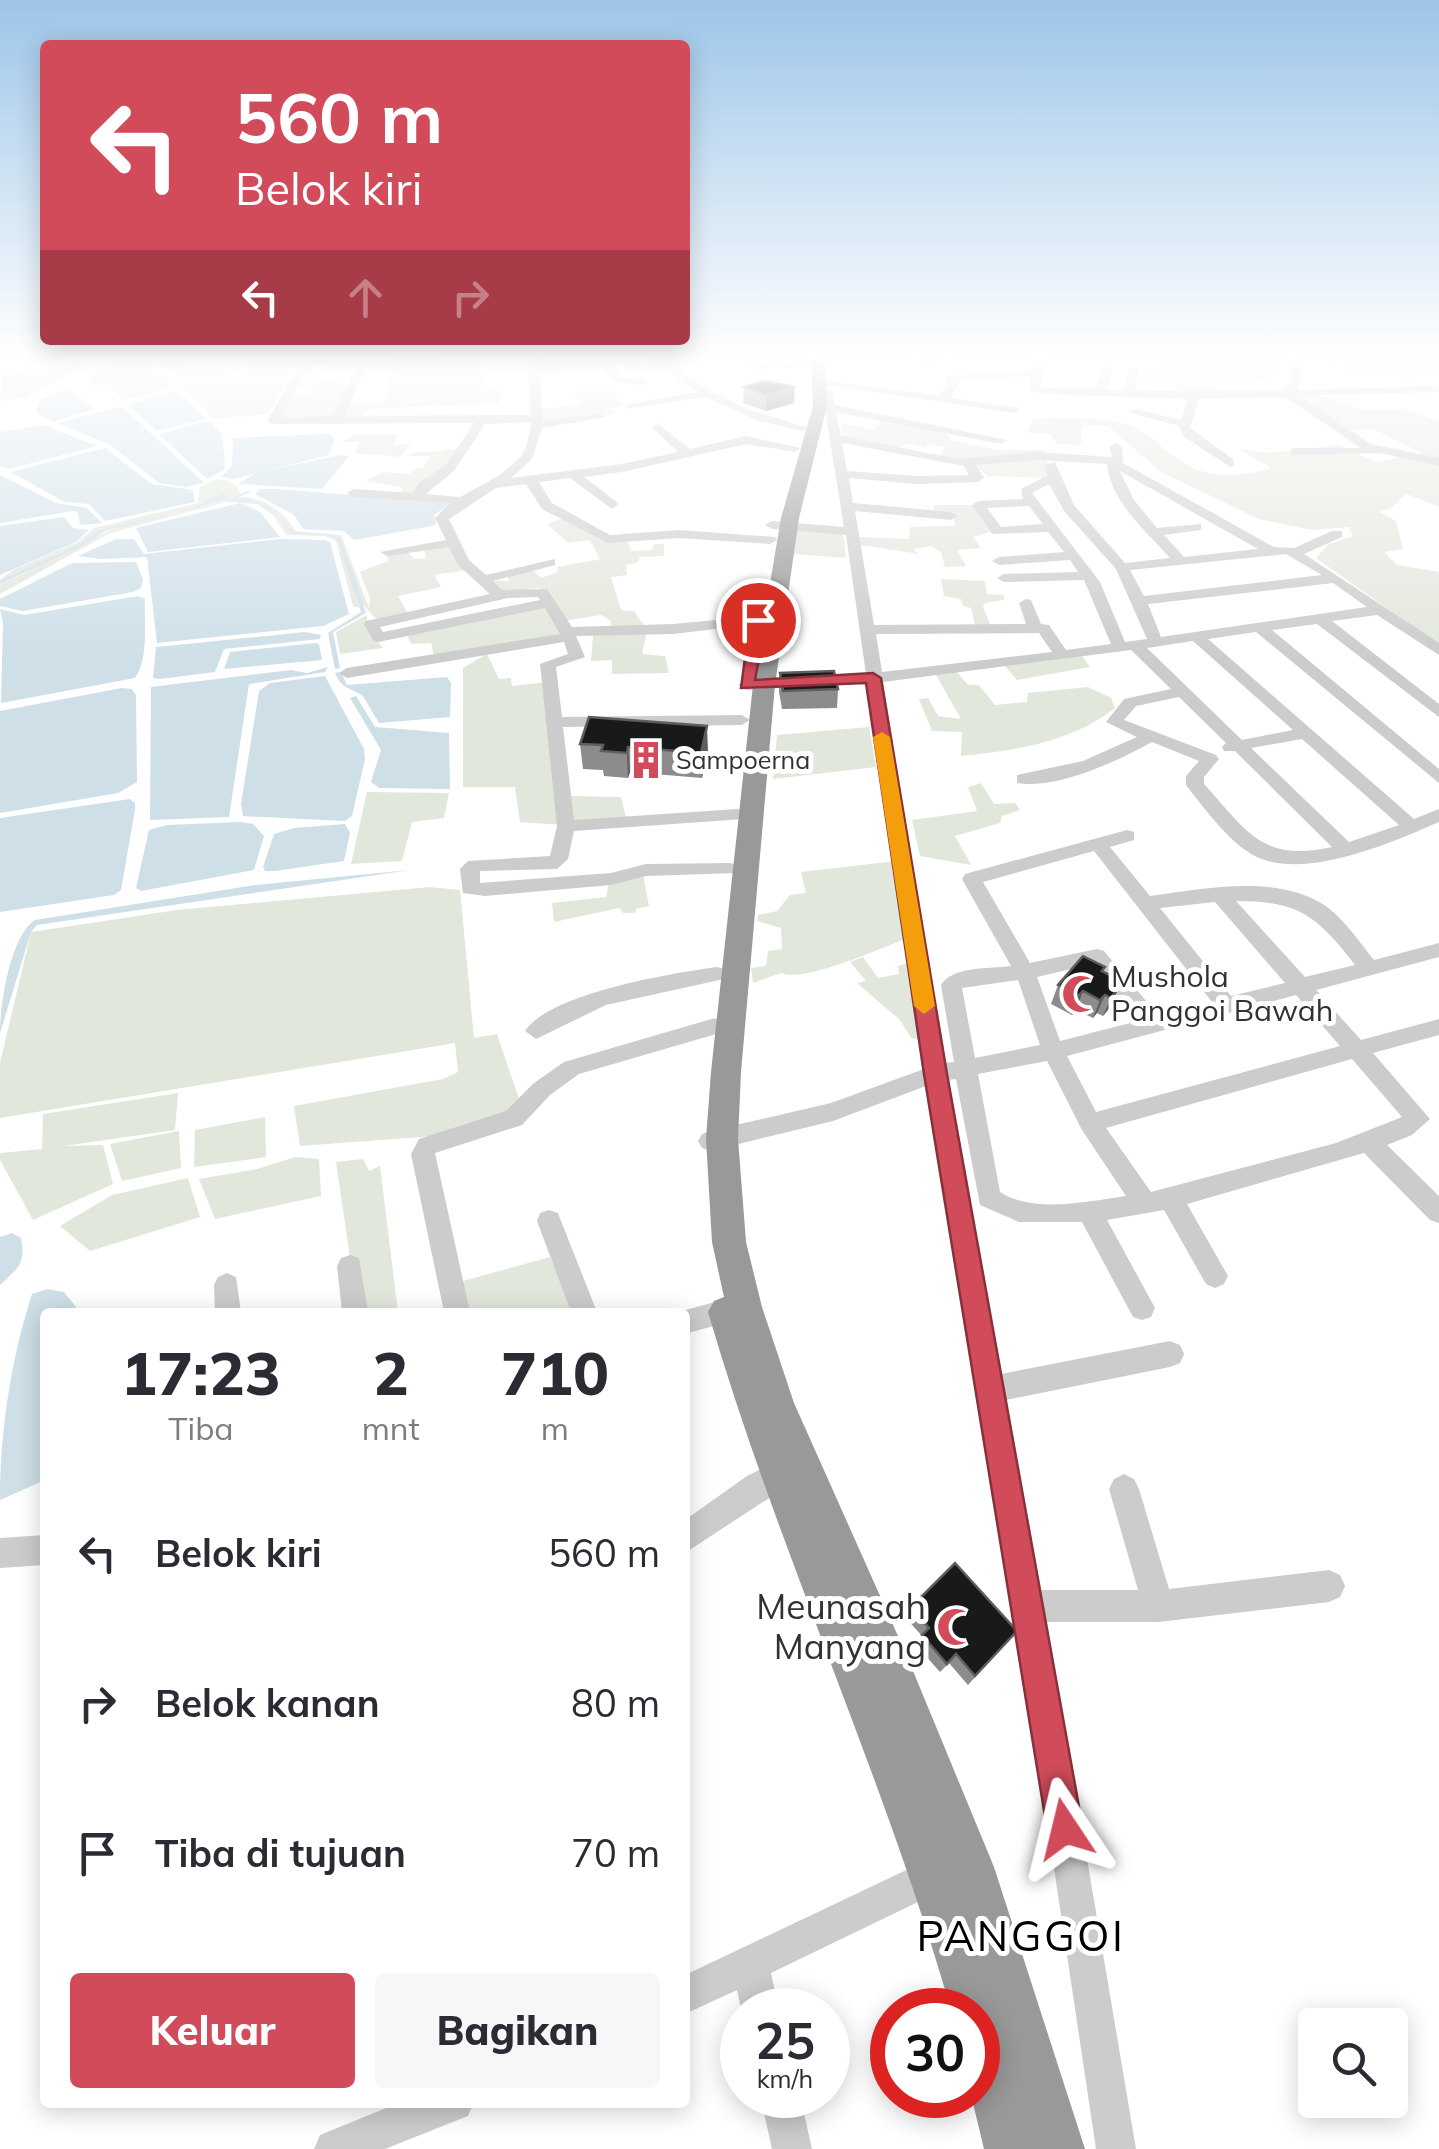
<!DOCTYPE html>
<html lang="id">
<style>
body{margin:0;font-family:Mulish,sans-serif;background:#f7f7f7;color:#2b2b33;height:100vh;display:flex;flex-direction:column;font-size:38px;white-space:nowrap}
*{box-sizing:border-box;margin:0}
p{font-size:32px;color:#7c7c81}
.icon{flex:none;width:55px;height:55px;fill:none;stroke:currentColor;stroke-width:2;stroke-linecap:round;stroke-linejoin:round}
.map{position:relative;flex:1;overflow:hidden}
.sheet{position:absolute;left:40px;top:1308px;width:650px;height:800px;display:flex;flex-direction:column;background:#fff;border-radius:10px;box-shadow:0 5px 25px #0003}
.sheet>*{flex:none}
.guide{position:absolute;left:40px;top:40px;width:650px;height:305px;border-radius:10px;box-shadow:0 5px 25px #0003;background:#d14b5b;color:#fff;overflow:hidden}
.buttons{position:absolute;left:1298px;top:2008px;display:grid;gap:20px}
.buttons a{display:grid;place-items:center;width:110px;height:110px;border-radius:10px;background:#fff;box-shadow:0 5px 25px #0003;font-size:50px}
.speed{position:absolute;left:720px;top:1988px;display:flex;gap:20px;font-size:50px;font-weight:700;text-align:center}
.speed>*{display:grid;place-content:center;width:130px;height:130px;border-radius:50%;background:#fff;box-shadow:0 5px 25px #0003;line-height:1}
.speed small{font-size:25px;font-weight:400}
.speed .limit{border:15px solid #d22;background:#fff;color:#111}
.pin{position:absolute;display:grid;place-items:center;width:85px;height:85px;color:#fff;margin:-42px;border:5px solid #fff;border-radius:50%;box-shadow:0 2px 10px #0007}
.me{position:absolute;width:110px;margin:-55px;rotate:350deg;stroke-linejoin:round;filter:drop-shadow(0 0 8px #0008)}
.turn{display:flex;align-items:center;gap:35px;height:210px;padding:0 30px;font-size:45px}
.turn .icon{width:130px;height:130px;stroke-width:2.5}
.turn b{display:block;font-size:70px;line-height:85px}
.lanes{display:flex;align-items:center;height:95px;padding:0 30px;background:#0003;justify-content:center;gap:50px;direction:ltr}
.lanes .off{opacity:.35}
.eta{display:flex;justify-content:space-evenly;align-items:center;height:170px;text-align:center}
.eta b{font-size:60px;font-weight:800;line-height:70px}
.button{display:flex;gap:20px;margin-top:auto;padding:20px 30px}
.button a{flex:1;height:115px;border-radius:10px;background:#d14b5b;color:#fff;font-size:40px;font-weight:800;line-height:115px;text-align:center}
.button a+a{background:#f7f7f7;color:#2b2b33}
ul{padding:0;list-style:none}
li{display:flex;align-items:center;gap:30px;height:150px;padding:0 30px}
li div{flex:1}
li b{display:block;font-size:38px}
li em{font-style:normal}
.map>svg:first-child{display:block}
.green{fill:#e2e7dc}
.water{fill:#cedfe8}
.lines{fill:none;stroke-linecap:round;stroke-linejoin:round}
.minor{fill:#ccc;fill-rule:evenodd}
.highway{fill:#999;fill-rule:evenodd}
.wall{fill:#8c8c8c}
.shaded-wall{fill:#5e5e5e}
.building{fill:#191919;stroke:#5e5e5e;stroke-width:2.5}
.route{fill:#d14b5b;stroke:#88313b;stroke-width:2.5}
.slow{fill:#f59e0b}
.labels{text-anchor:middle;stroke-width:10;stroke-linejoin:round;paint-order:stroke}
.far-poi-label{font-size:25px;fill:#323232;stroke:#fff;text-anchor:start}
.poi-label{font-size:30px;fill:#323232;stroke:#fff;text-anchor:start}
.near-poi-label{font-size:35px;fill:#323232;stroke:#fff;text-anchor:end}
.near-quarter-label{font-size:42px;letter-spacing:2.5px;fill:#000;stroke:#fff}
</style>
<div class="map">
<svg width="1439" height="2149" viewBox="0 0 1439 2149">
<rect width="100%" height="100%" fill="#fff"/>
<!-- green -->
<path class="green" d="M180,359L192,370L218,367L230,377L249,374L246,359L301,360L268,414L214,419L157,361Z
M445,359H481L482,389L502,391L498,403L369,409L357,420H340L349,403H381L393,385L388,383L393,368Z
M1147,359H1206L1254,365L1256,360L1280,359L1269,380L1207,376L1220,393L1179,394L1176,384L1133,380L1161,365Z
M1331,359H1439V374L1405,378L1329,366Z
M310,368L317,378L349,384L334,420H276L290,394H310L311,388L295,387Z
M580,391H610L625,405L610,408L613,414L541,424L537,410L582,404L573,394Z
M1302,396L1331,397L1364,410L1401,409L1439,421V507L1407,494L1389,509L1378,511L1396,521L1403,549L1384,552L1397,565L1439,572V645L1316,558L1329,544L1353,536L1349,527L1312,530L1259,519L1161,472L1108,426L1082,425L1081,445L1057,444L1050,434L1028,433L1033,419C1060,418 1107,416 1132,426C1152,434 1164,451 1182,462C1206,479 1245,477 1271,468L1239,449L1271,453L1339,445L1376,462L1422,453L1375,430H1342L1305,406Z
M881,420L911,425L908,429L914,425L946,432L950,440L997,450H1045L1046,455L958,462L941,459L944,447L928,444L926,448L907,443L898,449L844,438L840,423L874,430Z
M397,434L394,445L411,444L399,457L355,453L359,442H341L354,435Z
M449,449H462L448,466L415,495H402V487L365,481L383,472L410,474L414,469L423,468L430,456H407C420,449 438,454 449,449Z
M1046,459L1052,478L988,476L974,464Z
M217,479C228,481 237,481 240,493L233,498C259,494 283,509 295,531L341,535L369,608L370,598L360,572L388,561L387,554L407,551L414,559L426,558L424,548L449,545L467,570L434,575L441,587L398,596L408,614L377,620L360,601L341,539L359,608L353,606L336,541L325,536L286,535L273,515L257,504L226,502L110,533L0,594V584C46,566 88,535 136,522L97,530L77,545L0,580L13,570L78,542L94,528L198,503L200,487Z
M934,505H973L990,532L973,537L981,548L957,550L966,566L945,567L941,552L931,546L913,549L919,554L861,545L859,537L909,539L910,527L955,526L954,516L934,513Z
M570,516L609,542L628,541L631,551L652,550L654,544H664V556L640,557L638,562L626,565L627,575L611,577L621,610L634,611L645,627L611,630V621L601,615L564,621L539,588L502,593L486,581H509L507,575L531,569L541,578L558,572L557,567L600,559L590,540L568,543L547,524Z
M796,528L843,532L846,558L792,554Z
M941,579L985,581L987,594L1004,595V600L985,603L983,607L991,626H975L971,608L963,606L961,599L944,596Z
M547,606L564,635L434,656L431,643L411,644L407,635Z
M367,615V627L383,648L340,654L336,632Z
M647,632L642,654L665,656L669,673L612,674V660L591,661L593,635Z
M487,654L499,679L511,678L512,686L546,682L562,825L520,822L515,787H463V668Z
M1082,656L1090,667L1017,680L1005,666Z
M956,671L968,685H979L995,705L1027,702L1028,693L1088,687L1111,698L1115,708C1070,743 1016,750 961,756L962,732L932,731L919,699L928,698L938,716L961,719L936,675Z
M869,727L876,767L773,779L777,735Z
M981,783L994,804L1015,803L1020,810L1002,816L1000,823L955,836L971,865L920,856L912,820L977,811L968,787Z
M367,792L449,793L444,818L412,822L402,861L351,864Z
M568,796L621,797L627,821L569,824Z
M896,861L906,939C880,948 805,983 781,973L753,983L751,968L766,966L768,951L782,949L781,928L757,921L758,915L777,911L790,895L806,893L801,872Z
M643,874L649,906L636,909L635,913H623L619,908L554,922L552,903L606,897L609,882Z
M430,887L460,890L474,1038L497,1034L523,1111L461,1134L300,1146L294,1106L443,1079L458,1072L455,1043L0,1118V1063L31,932L177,910Z
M863,957L878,978L899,974L898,966L914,961L927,1041L911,1038L900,1020L857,983L866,981L850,962Z
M178,1093L175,1130L64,1146L103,1145L113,1184L33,1220L0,1160V1153L42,1149L43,1114Z
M265,1117L266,1157L194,1167L195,1130Z
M179,1131L181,1168L122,1181L110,1144Z
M295,1157L319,1159L321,1196L215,1219L199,1179L257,1169Z
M363,1159L369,1171L380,1166L398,1312H358L336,1162Z
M188,1178L200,1217L90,1251L60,1226L112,1195Z
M550,1257L574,1312H466L463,1281Z"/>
<!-- water -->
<path class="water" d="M152,362L157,366L146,374H166L171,388L124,400L109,385L94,386L87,377L108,367Z
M82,366L26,398L0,401L3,373Z
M67,388L95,409L54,422L36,413L40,400Z
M175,390L206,419L157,431L128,405Z
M122,406L203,482V483L185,487L159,483L109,444L57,423Z
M203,422H211L222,434L225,465L224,470L207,479L159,434Z
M43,425L97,446L9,469L0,466V432Z
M328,434L335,438L328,455L234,479L221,477L232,466L233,438Z
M105,448L152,484L193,490L195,502L105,521L89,504L65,502L10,472Z
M340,455L349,456L322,489L238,484L256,473Z
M0,475L56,503L87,508L102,523L80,525L78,513L73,511L0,523Z
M260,489H277L451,503L434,515L436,524L432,526L354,540L344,531L303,529L294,515L255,494Z
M247,491L251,492L237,498C264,498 277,515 294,533L331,534L341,539L366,613L333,632L340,668L335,669L328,633L361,612L338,540L330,535L292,534L278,516L259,504L223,500L106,531L78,548L0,584V580L77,545L97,530L192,509L222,493L230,498Z
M240,503L260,512L280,537L148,552L136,528Z
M64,517L73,528L89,530L76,542L0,575V526Z
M116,539H134L144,554L281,539L325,540L330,542L349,614L323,626L157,643L147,557L101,559L78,556Z
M136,562L143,579L141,588L133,592L23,611L0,606V599L72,563Z
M138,596L145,599C144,623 149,658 135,678L1,703L3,623L0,609L24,615Z
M305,632L321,635L320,639L224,649L215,672L160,679L153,678L156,647Z
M315,643L319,644L322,660L224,669L230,652Z
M328,667L325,672L249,684L229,817L150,820L151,687L291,670L307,673Z
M341,672L347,685L447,677L451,683L450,717L379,723L363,696C352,688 342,690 335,673Z
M325,676L364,749L365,759L352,816L345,821L243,816L241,804L259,691L270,683Z
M122,688L132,689L136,695L137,782L118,793L0,813V711Z
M356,696L375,727L449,733L450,789L379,788L371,782L381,750L350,698Z
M130,799L135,803V810L121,890L114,895L0,912V818Z
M241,822L253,824L264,836L254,870L141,891L136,888L149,830L167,825Z
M345,824L350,833L344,861L275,871H265L263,867L274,834L294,828Z
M410,870L37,925L31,932L0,1033C0,1005 10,936 35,920L255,885Z
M12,1233L21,1238C26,1264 18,1268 0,1285V1237Z
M47,1289L64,1292L80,1312H45V1480L0,1500C0,1431 11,1359 32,1294Z"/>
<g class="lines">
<!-- minor -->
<path class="minor" d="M391,359H442L393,369L366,368L344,416L531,415L528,371L533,359H543L541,367L645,359L611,365L622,378L648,380L644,385L615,383L601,367L540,373L542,421L600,414L606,417L542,428L532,459L511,478L622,464L678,452L653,428L657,423L690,449L746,436L801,448L795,452L746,444L622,472L584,477L617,502L618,505L612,509L570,478L539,482L552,503L610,535L679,530L775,537L777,540L770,544L679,538L608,543L542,509L526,484L496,488L449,519L469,560L486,575L555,559V565L493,581L502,590L547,589L572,627L673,624L758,616L765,620L758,624L673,634L576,636L585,657L556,667L562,717L742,715L750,720L742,725L563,727L574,820L738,809L747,815L744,819L574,831L568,859L557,869L480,871V883L611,873L646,864L730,863L737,865V873L646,876L611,885L485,896L463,893L460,869L468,861L550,856L557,826L540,664L568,654L564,642L347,678L339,673L347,668L560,634L545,608L378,642L373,640L364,624L366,621L490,594L458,565L449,547L387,556L380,552L446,540L435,518L450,503L353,497L347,493L353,489L413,493L419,483L446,465L474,423L273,424L267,421L303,360L389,363ZM310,365L356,367L333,416L281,417ZM531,422L527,445L521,457L500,475L460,497L426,494L454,471L485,424ZM538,597L540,600L383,632L380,627L508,598Z
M649,359H661L709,390L747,409L809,428L803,431L759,421L705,397L625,409L629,404L697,392Z
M915,359H955L919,363Z
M1038,359H1048L1040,386L1045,388L1096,389L1103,367L1108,364L1113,367L1107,390H1124L1129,371L1134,368L1139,371L1135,391L1279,390L1287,388L1294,359H1304L1298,390L1439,386V392L1299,396L1371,444L1439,458V466L1380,453L1291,455V449L1295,448H1361L1285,397L1199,399L1190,428L1234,460V466L1230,467L1183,436L1179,426L1128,412L1134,409L1181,420L1188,399L1044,394L1030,390V376L957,381L959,384L950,398L1019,408L1015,413L815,383L820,380L940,396L948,384L945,376L1032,369Z
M818,361L822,366L749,369L744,366Z
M821,390L831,391L835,405L1007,440L1001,444L836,412L841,436L958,459L1037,452L1112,457L1110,447L1116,443L1122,447L1123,463L1274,547L1294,548L1332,531H1342V537L1304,554L1439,643V655L1377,615L1332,621L1439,704V717L1317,624L1272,630L1439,769V783L1256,632L1208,639L1414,819L1439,809V822C1391,843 1300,883 1251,854C1226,838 1204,808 1186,785V776L1199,761L1152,742C1118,761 1056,790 1017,783V775L1083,761L1137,737L1106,722L1124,699L1171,689L1131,650L883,682L945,1063L954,1062L941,985C952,966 990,969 1011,966L962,879L965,874L1127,830L1134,832V840L1110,847L1150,896C1204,889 1278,873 1327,907C1346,921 1359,942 1374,960L1439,943V957L1316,990L1361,1040L1439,1019V1035L1373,1053L1430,1119L1412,1135L1387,1145L1439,1196V1223L1430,1220L1364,1153L1187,1204L1228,1276L1224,1284L1215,1288L1206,1284L1164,1210L1107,1220L1155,1308L1151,1317L1142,1320L1133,1317L1082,1222H1019L980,1205L956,1079L948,1080L1001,1374L1170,1341L1180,1345L1184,1354L1180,1363L1170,1367L1006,1400L1041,1590H1138L1109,1489L1114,1479L1124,1474L1134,1479L1139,1489L1169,1589L1329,1570L1340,1575L1345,1586L1340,1597L1329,1602L1158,1622H1047L1136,2149H1096L1036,1748L926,1086L833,1121L710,1151L702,1148L698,1141L702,1134L710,1131L831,1103L924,1069L868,683L746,690L738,685L746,680L866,674L846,535L772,529L765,525L772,521L844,527L825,410L814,406L823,403L822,396L815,393ZM842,443L964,466L969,475L917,476L847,471ZM1037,460L1107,464C1110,501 1147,532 1170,558L1125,563L1074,505L1055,462L1045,465L1047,476L1021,489L1023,499L978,501L972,505L992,534L1048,532L1064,552L999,557L992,561L999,565L1070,560L1078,572L1004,574L997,578L1004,582L1084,580L1111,644L1066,650L1049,625L1041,624L1031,600L1026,599L1019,603L1026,624L874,625L855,511L951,520L958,516L951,512L853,503L849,478L917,484L978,482L984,478L976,465ZM1120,471L1258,549L1184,557L1164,535L1201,530V524L1157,528L1134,500ZM1049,484L1064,511L1116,569L1147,639L1125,642L1100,582L1032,493ZM1029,506L1043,524L1001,527L987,508ZM1286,554L1322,575L1144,596L1130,570ZM1333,583L1367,607L1161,637L1148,604ZM1039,633L1052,652L882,672L876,634ZM1193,641L1293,730L1242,740L1147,648ZM1179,697L1226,743L1222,747L1224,751H1235L1332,847C1262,863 1246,830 1204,784V777L1219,759L1216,755L1124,720L1136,706ZM1302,739L1399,825L1349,842L1251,748ZM1094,851L1212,1002L1158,1015L1104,951L1097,949L1030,963L983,882ZM1236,901C1299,901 1317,916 1355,965L1305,977ZM1215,902L1285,983L1231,996L1160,908ZM1092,964L1138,1021L1060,1041L1037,977ZM1018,980L1040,1045L975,1058L962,988ZM1296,995L1340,1046L1096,1112L1067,1056ZM1352,1059L1402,1117L1336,1143L1151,1192L1106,1128ZM1047,1061L1082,1130L1126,1196C1089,1201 1034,1214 1000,1192L978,1074Z
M717,967L724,969L727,974L724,979L606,1005L536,1039L525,1031C550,993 673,973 717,967Z
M715,1018L726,1026L723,1032L579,1074L550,1095L522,1125L435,1153L470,1312H444L411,1154L419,1139L506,1111L534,1083L564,1062Z
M549,1210L558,1213L561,1221L597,1312H571L537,1221L540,1213Z
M350,1255L359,1258L368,1312H342L337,1266L341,1258Z
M227,1273L236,1277L241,1312H215L214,1285L218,1277Z
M726,1299L735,1302L739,1311L735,1320L685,1334V1312H678Z
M779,1460L789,1465L794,1475L789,1485L685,1553V1520L747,1476Z
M45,1535V1565L0,1568V1538Z
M938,1855L951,1860L956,1873L951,1886L771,1973L779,2010H742V2014L737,1990L685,2014V1975Z
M760,2095H800L812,2149H772Z
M401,2102H474L468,2116L385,2149H314L320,2135Z"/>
<!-- highway -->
<path class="highway" d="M811,359H825L827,406L799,518L775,685L741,1072L738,1139L746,1242L762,1307L794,1403L906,1654L994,1867L1085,2149H984L971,2095H978V2010H951C883,1773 777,1549 708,1312L714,1301L724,1297L712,1242L706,1139L711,1072L753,685L781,518L813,406Z"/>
</g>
<!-- wall -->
<path class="wall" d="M744,387L794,403L766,411L743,403Z
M780,673L838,689L837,708L782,709L779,692Z
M580,744L708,751L702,778L630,772L628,778L604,776L603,770L583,769Z
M1103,972L1115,985L1119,987L1111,1006L1103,1016L1097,1013L1093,1018L1076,1010L1072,1015L1051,1004L1058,985Z
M911,1607L1017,1631L968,1685L949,1663L940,1672L916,1645L922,1636L905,1617Z"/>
<!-- shaded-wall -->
<path class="shaded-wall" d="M795,387L794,403L766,411V395Z
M707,726L708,751L702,778L701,753Z
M628,747L630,772L628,778L627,753Z
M1119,987L1111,1006L1103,1016L1111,998Z
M1083,991L1076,1010L1072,1015L1078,996Z
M1105,995L1097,1013L1093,1018L1100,1000Z"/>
<!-- building -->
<path class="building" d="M765,381L795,387L766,395L744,387Z
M834,671L838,689L783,691L780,673Z
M589,717L707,726L701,753L628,747L627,753L601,751L603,745L580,744Z
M1083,956L1105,967L1102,971L1117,979L1113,984L1119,987L1111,998L1105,995L1100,1000L1083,991L1078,996L1058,985Z
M955,1563L1017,1631L975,1676L956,1654L947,1664L922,1635L929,1628L911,1607Z"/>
<!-- sky -->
<linearGradient id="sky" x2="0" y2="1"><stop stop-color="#9dc5e8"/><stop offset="0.54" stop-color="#fff"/><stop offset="1" stop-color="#fff" stop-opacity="0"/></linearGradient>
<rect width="1439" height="660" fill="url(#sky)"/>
<!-- route -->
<path class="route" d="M758,616L766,620L755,680L873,673L881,678L947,1074L1083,1829L1077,1842L1065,1847L1052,1842L1047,1829L924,1074L866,683L741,688L750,620Z"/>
<!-- slow -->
<path class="slow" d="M882,732L890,737L935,1006L924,1014L914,1006L873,737Z"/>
<!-- icons -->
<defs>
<g id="building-bare" transform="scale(3)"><path d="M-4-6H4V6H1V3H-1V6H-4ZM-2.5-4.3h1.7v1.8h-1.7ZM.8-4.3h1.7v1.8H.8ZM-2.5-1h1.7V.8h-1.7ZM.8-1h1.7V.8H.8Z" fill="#d14b5b" stroke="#fff" stroke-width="2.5" paint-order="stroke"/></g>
<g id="mosque-bare" transform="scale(3)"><path d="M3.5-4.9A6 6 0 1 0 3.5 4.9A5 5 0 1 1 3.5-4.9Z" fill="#d14b5b" stroke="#fff" stroke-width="2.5" paint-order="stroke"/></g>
</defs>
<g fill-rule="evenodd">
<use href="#building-bare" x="646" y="760"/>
<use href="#mosque-bare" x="1081" y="994"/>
<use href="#mosque-bare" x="956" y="1627"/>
</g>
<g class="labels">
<!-- far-poi labels -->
<g class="far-poi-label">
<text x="676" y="769">Sampoerna</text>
</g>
<!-- poi labels -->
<g class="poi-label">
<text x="1111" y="987">Mushola<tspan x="1111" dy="34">Panggoi Bawah</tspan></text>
</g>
<!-- near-poi labels -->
<g class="near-poi-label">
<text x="926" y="1619">Meunasah<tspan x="926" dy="40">Manyang</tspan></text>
</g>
<!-- near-quarter labels -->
<g class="near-quarter-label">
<text x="1021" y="1951">PANGGOI</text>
</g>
</g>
</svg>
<div class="buttons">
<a><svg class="icon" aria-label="search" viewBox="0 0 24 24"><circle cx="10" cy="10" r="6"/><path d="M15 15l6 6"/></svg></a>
</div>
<div class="speed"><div>25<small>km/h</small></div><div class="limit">30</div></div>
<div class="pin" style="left:758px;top:620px;background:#d93025"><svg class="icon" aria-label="arrive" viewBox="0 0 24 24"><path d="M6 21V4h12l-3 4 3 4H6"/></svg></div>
<svg class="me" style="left:1065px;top:1829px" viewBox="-20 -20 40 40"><path d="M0-17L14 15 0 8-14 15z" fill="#d14b5b" stroke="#fff" stroke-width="4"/></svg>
<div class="guide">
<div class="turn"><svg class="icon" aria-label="left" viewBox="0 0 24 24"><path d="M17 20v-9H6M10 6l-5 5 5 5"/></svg><div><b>560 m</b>Belok kiri</div></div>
<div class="lanes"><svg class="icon" aria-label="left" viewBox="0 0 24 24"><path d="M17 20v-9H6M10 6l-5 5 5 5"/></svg><svg class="icon off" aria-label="ahead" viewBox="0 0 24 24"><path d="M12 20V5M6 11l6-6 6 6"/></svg><svg class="icon off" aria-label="right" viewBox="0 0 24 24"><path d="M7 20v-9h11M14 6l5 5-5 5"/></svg></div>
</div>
<section class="sheet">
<div class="eta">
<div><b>17:23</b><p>Tiba</p></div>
<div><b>2</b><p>mnt</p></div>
<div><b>710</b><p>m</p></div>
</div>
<ul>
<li><svg class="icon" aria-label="left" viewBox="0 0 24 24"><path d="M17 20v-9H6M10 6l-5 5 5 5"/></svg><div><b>Belok kiri</b></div><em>560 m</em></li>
<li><svg class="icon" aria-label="right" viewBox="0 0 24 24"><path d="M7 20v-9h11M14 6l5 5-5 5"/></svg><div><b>Belok kanan</b></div><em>80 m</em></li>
<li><svg class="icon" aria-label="arrive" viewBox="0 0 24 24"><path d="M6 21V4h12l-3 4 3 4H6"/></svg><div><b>Tiba di tujuan</b></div><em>70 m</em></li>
</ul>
<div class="button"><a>Keluar</a><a>Bagikan</a></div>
</section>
</div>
